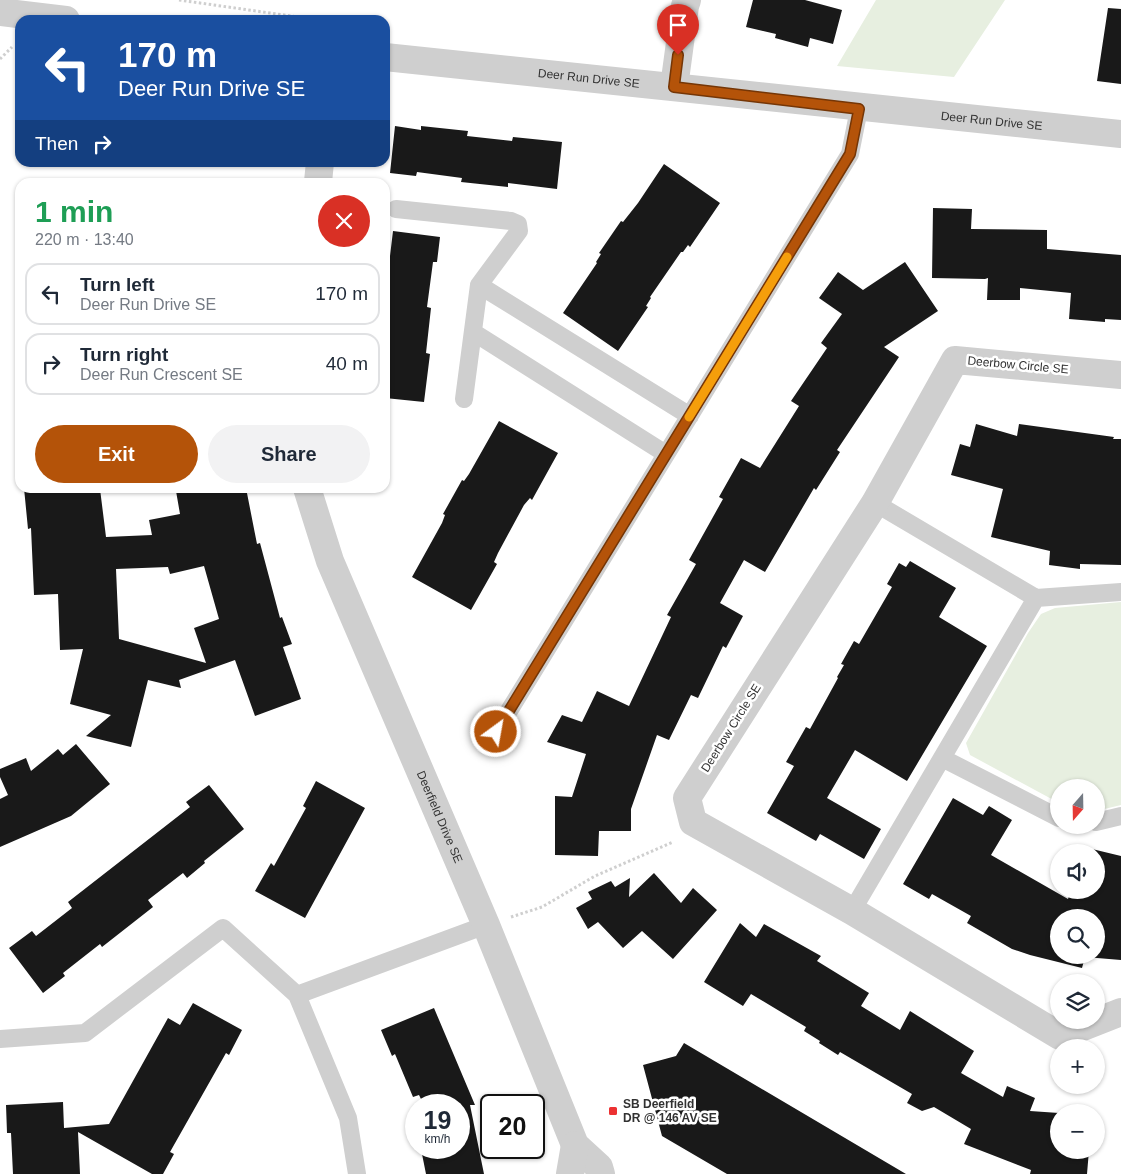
<!DOCTYPE html>
<meta charset="utf-8">
<style>
body{margin:0;font-family:Helvetica,sans-serif;background:#f2f2f3;color:#1f2937;height:100vh;display:flex;flex-direction:column;font-size:19px;white-space:nowrap}
*{box-sizing:border-box;margin:0}
p{font-size:16px;color:#747a83}
.icon{flex:none;width:28px;height:28px;fill:none;stroke:currentColor;stroke-width:2;stroke-linecap:round;stroke-linejoin:round}
.map{position:relative;flex:1;overflow:hidden}
.sheet{position:absolute;left:15px;top:178px;width:375px;height:315px;display:flex;flex-direction:column;background:#fff;border-radius:15px;box-shadow:0 1px 4px #0004}
.sheet>*{flex:none}
.guide{position:absolute;left:15px;top:15px;width:375px;height:152px;border-radius:15px;box-shadow:0 1px 4px #0004;background:#1a4fa0;color:#fff;overflow:hidden}
.needle{width:32px;rotate:200deg}
.tools{position:absolute;left:1050px;top:779px;display:grid;gap:10px}
.tools a{display:grid;place-items:center;width:55px;height:55px;border-radius:50%;background:#fff;box-shadow:0 1px 4px #0004;font-size:25px}
.speed{position:absolute;left:405px;top:1094px;display:flex;gap:10px;font-size:25px;font-weight:700;text-align:center}
.speed>*{display:grid;place-content:center;width:65px;height:65px;border-radius:50%;background:#fff;box-shadow:0 1px 4px #0004;line-height:1}
.speed small{font-size:12px;font-weight:400}
.speed .limit{border:2px solid #111;border-radius:8px;background:#fff;color:#111}
.pin{position:absolute;display:grid;place-items:center;width:42px;height:42px;color:#fff;margin:-51px -21px;border-radius:50% 50% 50% 0;rotate:-45deg;box-shadow:0 0 5px #0007}
.pin .icon{rotate:45deg}
.me{position:absolute;width:55px;margin:-28px;rotate:32deg;stroke-linejoin:round;filter:drop-shadow(0 0 4px #0008)}
.turn{display:flex;align-items:center;gap:18px;height:105px;padding:0 20px;font-size:22px}
.turn .icon{width:65px;height:65px;stroke-width:2.5}
.turn b{display:block;font-size:35px;line-height:42px}
.then{display:flex;align-items:center;height:48px;padding:0 20px;background:#0003;gap:10px;font-size:19px}
.round{display:grid;place-items:center;flex:none;width:52px;height:52px;border-radius:26px;background:#f2f2f3}
.headline{display:flex;align-items:center;justify-content:space-between;height:85px;padding:0 20px}
h1{font-size:30px;font-weight:700;line-height:38px;color:#1e9e55}
.button{display:flex;gap:10px;margin-top:auto;padding:10px 20px}
.button a{flex:1;height:58px;border-radius:30px;background:#b45309;color:#fff;font-size:20px;font-weight:700;line-height:58px;text-align:center}
.button a+a{background:#f2f2f3;color:#1f2937}
ul{padding:0;list-style:none}
li{display:flex;align-items:center;gap:15px;height:62px;margin:0 10px 8px;padding:0 10px;border:2px solid #e0e1e3;border-radius:15px}
li div{flex:1}
li b{display:block;font-size:19px}
li em{font-style:normal}
.map>svg:first-child{display:block}
.green{fill:#e7efe0}
.building{fill:#191919;fill-rule:evenodd}
.lines{fill:none;stroke-linecap:round;stroke-linejoin:round}
.path{stroke:#cfcfcf;stroke-width:3;stroke-dasharray:2.5 2.5;stroke-linecap:butt}
.service{stroke:#cfcfcf;stroke-width:18}
.minor{stroke:#cfcfcf;stroke-width:28}
.tertiary{stroke:#cfcfcf;stroke-width:28}
.route-casing{stroke:#753606;stroke-width:12}
.route{stroke:#b45309;stroke-width:9}
.slow{stroke:#f59e0b;stroke-width:9}
.poi-dot{fill:#ec3132;stroke:#fff;stroke-width:2}
.labels{text-anchor:middle;stroke-width:5;stroke-linejoin:round;paint-order:stroke}
.street-label{font-size:12px;fill:#323232;stroke:#fff}
.poi-label{font-size:12px;font-weight:bold;fill:#323232;stroke:#fff;text-anchor:start}
</style>
<div class="map">
<svg width="1121" height="1174" viewBox="0 0 1121 1174">
<rect width="100%" height="100%" fill="#fff"/>
<!-- green -->
<path class="green" d="M876,0H1005L954,77L837,66Z
M1121,602V805L1096,811V788H1059V803L970,755L966,743L1028,633L1041,614L1055,608Z"/>
<!-- building -->
<path class="building" d="M753,0H805L842,10L833,44L810,38L808,47L775,38L776,34L746,27Z
M1108,8L1121,9V84L1097,81Z
M395,126L421,130V126L468,131L467,136L512,141L513,137L562,142L557,189L508,183V187L461,182L462,178L417,172L416,176L390,173Z
M664,164L720,203L690,247L688,245L683,252H681L650,297L651,298L646,306L648,307L618,351L563,313L597,263L596,262L601,254L599,253L621,221L623,222L638,203Z
M933,208L972,209L971,229L1047,230V249L1121,255V320L1105,319V322L1069,319L1071,293L1020,288V300H987L988,278L985,279L932,278Z
M393,231L440,237L437,262H433L427,307L431,308L426,353L430,354L424,402L385,398V270L387,255L390,256Z
M905,262L938,311L884,347L899,357L837,450L840,452L816,490L814,488L765,572L744,560L720,603L743,616L726,648L723,646L698,698L691,695L669,740L657,735L631,809V831H599L598,856L555,855V796L572,797L586,754L547,742L562,715L582,722L597,691L629,706L671,617L667,615L696,564L689,560L723,499L719,497L741,458L760,468L799,406L791,401L827,348L821,343L842,314L819,298L838,272L863,290Z
M499,421L558,453L532,500L530,498L524,505L498,553L494,562L497,564L471,610L412,577L442,523L445,515L443,514L462,480L464,481L469,474Z
M976,424L1017,436L1019,424L1114,437L1113,439H1121V565L1080,564V569L1049,565L1050,551L991,537L1003,489L951,475L960,444L970,447Z
M24,488H90L91,490L100,489L106,537L152,535L149,520L180,514L176,491L193,488H246L257,544L260,543L280,618L282,617L292,644L283,647L301,699L255,716L235,660L179,680L181,688L148,680L131,747L86,736L111,715L70,704L83,649L60,650L58,594L34,595L31,528L28,529ZM204,566L219,619L194,628L206,663L119,639L116,569L168,567L170,574Z
M910,561L956,588L939,617L987,646L907,781L855,750L827,798L881,829L864,859L820,834L816,841L767,813L794,766L786,762L806,727L810,729L838,678L837,677L844,665L841,664L854,641L859,644L892,587L887,584L899,563L906,567Z
M76,744L110,784L71,816L0,847V799L8,795L0,777V769L26,758L31,771L58,749L63,755Z
M316,781L365,808L305,918L255,891L271,863L274,866L306,808L303,806Z
M209,785L244,829L204,861L205,863L187,878L183,873L148,900L153,907L102,947L100,944L63,973L65,976L43,993L9,948L32,931L36,936L72,908L68,902L190,807L186,802Z
M953,798L983,815L989,806L1012,820L991,855L1068,899L1071,890H1096V852H1091L1092,849L1121,856V960L1085,957L1082,968L1030,955L1012,949L967,923L971,916L932,894L929,899L903,884ZM1059,918H1096V955H1059Z
M654,873L681,903L693,888L717,910L673,959L642,931L623,948L598,922L588,929L576,908L592,899L588,892L611,881L615,887L630,878L629,897Z
M740,923L756,937L764,924L821,956L817,961L869,993L861,1006L900,1030L910,1011L974,1051L961,1073L1003,1097L1007,1086L1035,1098L1030,1111L1059,1113V1150H1089L1087,1174H1030L1031,1170L964,1144L971,1129L934,1107L922,1111L907,1103L912,1094L840,1052L838,1055L819,1043L820,1041L804,1031L806,1027L751,994L743,1006L704,982Z
M193,1003L242,1030L229,1055L226,1053L170,1152L174,1154L163,1174H152L78,1132L80,1174H13L11,1133H7L6,1105L63,1102L64,1128L109,1124L168,1018L180,1025Z
M434,1008L475,1105H470L484,1174H426L422,1154L459,1148V1105H424L419,1095L413,1097L395,1054L392,1056L381,1030Z
M684,1043L906,1174H727L662,1136L643,1065L676,1056Z"/>
<g class="lines">
<!-- path -->
<path class="path" d="M179,0L319,20
M0,59L12,47
M511,917L542,907L595,876L673,842"/>
<!-- service -->
<path class="service" d="M396,209L511,221L518,224L519,231L479,285L464,399
M479,285L690,416
M473,332L666,454
M875,503L1036,598L1121,592
M496,732L850,154L859,109
M942,758L1059,818
M1096,822L1121,816
M852,911L1036,598
M297,995L486,925
M0,1039L85,1033L223,928L297,995L348,1118L357,1174"/>
<!-- minor -->
<g class="minor">
<path d="M674,87L685,6L687,0"/>
<path d="M318,182L320,162"/>
<path d="M1121,375L955,360L875,503L687,798L693,822L852,911L1060,1036L1121,1012"/>
<path id="s1" d="M307,488L330,561L486,925L575,1145L599,1167L601,1174"/>
<path d="M570,1174L575,1145"/>
</g>
<!-- tertiary -->
<g class="tertiary">
<path d="M0,12L66,20"/>
<path id="s2" d="M385,57C630,82 875,110 1121,134"/>
</g>
</g>
<g class="lines">
<!-- route casing -->
<g class="route-casing">
<path id="route" d="M496,732L850,154L859,109L674,87L678,55"/>
</g>
<!-- route -->
<use href="#route" class="route"/>
<!-- slow -->
<path class="slow" d="M689,417L787,257"/>
</g>
<!-- markers -->
<rect class="poi-dot" x="608" y="1106" width="10" height="10" rx="2.5"/>
<g class="labels">
<!-- street labels -->
<g class="street-label">
<text dy="4" stroke="none"><textPath href="#s2" startOffset="205">Deer Run Drive SE</textPath></text>
<text dy="4" stroke="none"><textPath href="#s2" startOffset="610">Deer Run Drive SE</textPath></text>
<text transform="translate(1018 365) rotate(5)" y="4">Deerbow Circle SE</text>
<text transform="translate(731 728) rotate(-58)" y="4">Deerbow Circle SE</text>
<text dy="4" stroke="none"><textPath href="#s1" startOffset="355">Deerfield Drive SE</textPath></text>
</g>
<!-- poi labels -->
<g class="poi-label">
<text x="623" y="1108">SB Deerfield<tspan x="623" dy="14">DR @ 146 AV SE</tspan></text>
</g>
</g>
</svg>
<div class="tools">
<a><svg class="needle" viewBox="-14 -14 28 28"><path d="M0-13l5 13h-10z" fill="#e53935"/><path d="M0 13l5-13h-10z" fill="#747a83"/></svg></a>
<a><svg class="icon" aria-label="sound" viewBox="0 0 24 24"><path d="M4 9h4l5-4v14l-5-4H4zM17 9q2 3 0 6"/></svg></a>
<a><svg class="icon" aria-label="search" viewBox="0 0 24 24"><circle cx="10" cy="10" r="6"/><path d="M15 15l6 6"/></svg></a>
<a><svg class="icon" aria-label="layers" viewBox="0 0 24 24"><path d="M12 4l9 5-9 5-9-5zM3 14l9 5 9-5"/></svg></a>
<a>+</a>
<a>−</a>
</div>
<div class="speed"><div>19<small>km/h</small></div><div class="limit">20</div></div>
<div class="pin" style="left:678px;top:55px;background:#d93025"><svg class="icon" aria-label="arrive" viewBox="0 0 24 24"><path d="M6 21V4h12l-3 4 3 4H6"/></svg></div>
<svg class="me" style="left:496px;top:732px" viewBox="-20 -20 40 40"><circle r="17" fill="#b45309" stroke="#fff" stroke-width="3"/><path d="M0-11L8 9 0 5-8 9z" fill="#fff"/></svg>
<div class="guide">
<div class="turn"><svg class="icon" aria-label="left" viewBox="0 0 24 24"><path d="M17 20v-9H6M10 6l-5 5 5 5"/></svg><div><b>170 m</b>Deer Run Drive SE</div></div>
<div class="then">Then<svg class="icon" aria-label="right" viewBox="0 0 24 24"><path d="M7 20v-9h11M14 6l5 5-5 5"/></svg></div>
</div>
<section class="sheet">
<div class="headline"><div><h1>1 min</h1><p>220 m · 13:40</p></div><a class="round" style="background:#d93025;color:#fff"><svg class="icon" aria-label="close" viewBox="0 0 24 24"><path d="M6 6l12 12M18 6L6 18"/></svg></a></div>
<ul>
<li><svg class="icon" aria-label="left" viewBox="0 0 24 24"><path d="M17 20v-9H6M10 6l-5 5 5 5"/></svg><div><b>Turn left</b><p>Deer Run Drive SE</p></div><em>170 m</em></li>
<li><svg class="icon" aria-label="right" viewBox="0 0 24 24"><path d="M7 20v-9h11M14 6l5 5-5 5"/></svg><div><b>Turn right</b><p>Deer Run Crescent SE</p></div><em>40 m</em></li>
</ul>
<div class="button"><a>Exit</a><a>Share</a></div>
</section>
</div>
